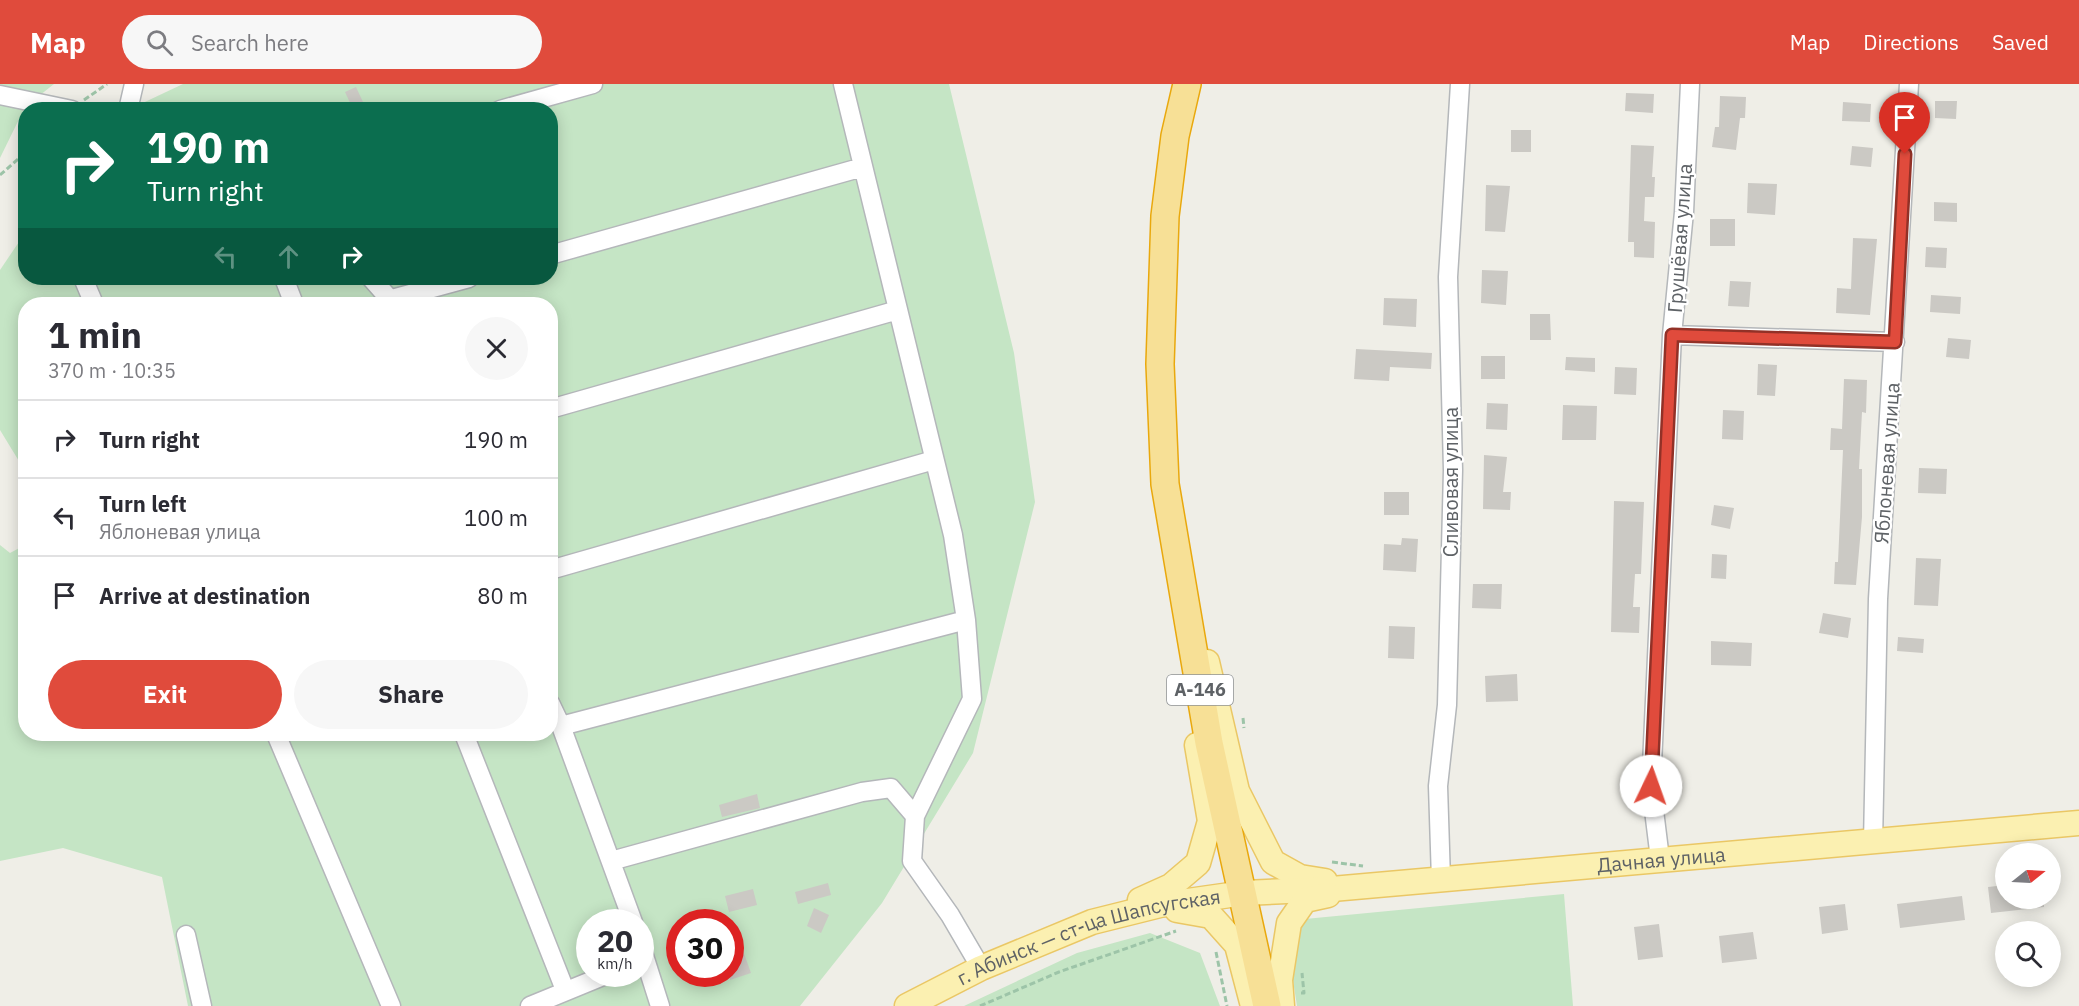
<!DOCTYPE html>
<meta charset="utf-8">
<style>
body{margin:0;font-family:"IBM Plex Sans",sans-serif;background:#f7f7f7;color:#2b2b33;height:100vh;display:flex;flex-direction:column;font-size:22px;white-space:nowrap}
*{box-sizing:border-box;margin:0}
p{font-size:20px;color:#7c7c81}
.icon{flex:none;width:33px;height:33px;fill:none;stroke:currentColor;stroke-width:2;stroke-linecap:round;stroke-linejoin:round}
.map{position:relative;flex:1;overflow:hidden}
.drawer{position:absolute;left:18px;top:213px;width:540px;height:444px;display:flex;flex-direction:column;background:#fff;border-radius:24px;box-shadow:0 3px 15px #0003}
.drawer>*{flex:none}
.banner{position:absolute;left:18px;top:18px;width:540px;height:183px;border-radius:24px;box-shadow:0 3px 15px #0003;background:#0b6e4f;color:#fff;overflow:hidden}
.needle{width:39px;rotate:72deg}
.tools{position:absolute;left:1995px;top:759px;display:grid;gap:12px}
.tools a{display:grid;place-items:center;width:66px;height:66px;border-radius:50%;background:#fff;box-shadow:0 3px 15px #0003;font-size:30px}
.speed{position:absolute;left:576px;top:825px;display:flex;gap:12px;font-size:30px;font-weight:700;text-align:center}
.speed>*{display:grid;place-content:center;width:78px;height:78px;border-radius:50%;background:#fff;box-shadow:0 3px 15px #0003;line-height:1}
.speed small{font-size:15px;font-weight:400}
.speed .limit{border:9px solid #d22;background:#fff;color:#111}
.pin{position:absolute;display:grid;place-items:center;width:51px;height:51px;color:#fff;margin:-62px -26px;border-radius:50% 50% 50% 0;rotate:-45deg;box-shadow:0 0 6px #0007}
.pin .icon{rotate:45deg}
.me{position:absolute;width:66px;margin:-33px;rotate:3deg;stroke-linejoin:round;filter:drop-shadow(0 0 4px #0008)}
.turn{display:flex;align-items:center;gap:21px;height:126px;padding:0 30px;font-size:27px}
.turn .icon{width:78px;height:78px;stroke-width:2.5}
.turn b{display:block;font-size:42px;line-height:51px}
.lanes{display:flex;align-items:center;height:57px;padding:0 30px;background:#0003;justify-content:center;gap:30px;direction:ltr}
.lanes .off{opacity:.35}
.round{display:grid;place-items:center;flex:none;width:63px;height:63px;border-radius:32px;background:#f7f7f7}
.summary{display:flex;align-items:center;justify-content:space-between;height:102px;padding:0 30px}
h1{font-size:36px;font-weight:800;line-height:45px}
.primary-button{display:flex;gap:12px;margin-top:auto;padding:12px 30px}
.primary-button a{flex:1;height:69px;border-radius:36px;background:#e04b3c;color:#fff;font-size:24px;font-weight:800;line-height:69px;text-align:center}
.primary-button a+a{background:#f7f7f7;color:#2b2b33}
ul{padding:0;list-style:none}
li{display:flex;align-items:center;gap:18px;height:78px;padding:0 30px;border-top:2px solid #e1e1e2}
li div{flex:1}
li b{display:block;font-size:22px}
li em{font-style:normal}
header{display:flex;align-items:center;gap:36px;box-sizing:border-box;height:84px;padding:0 30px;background:#e04b3c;color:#fff}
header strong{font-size:28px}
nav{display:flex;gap:33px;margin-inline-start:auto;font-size:21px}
.search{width:420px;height:54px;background:#f7f7f7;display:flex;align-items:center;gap:15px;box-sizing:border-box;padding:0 21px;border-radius:33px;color:#7c7c81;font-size:22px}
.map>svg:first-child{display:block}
.green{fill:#c5e5c5;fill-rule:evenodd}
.building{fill:#cbc9c4}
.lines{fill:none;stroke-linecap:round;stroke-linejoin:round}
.minor-casing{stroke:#b4b7ba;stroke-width:21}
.major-casing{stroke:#eac765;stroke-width:27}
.highway-casing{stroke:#e9a80d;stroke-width:30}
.path{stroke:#9dc4a8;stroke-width:3;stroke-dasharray:6 3;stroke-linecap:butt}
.minor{stroke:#fff;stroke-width:18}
.major{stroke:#fbf0b1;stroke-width:24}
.highway{stroke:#f7e096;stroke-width:27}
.route-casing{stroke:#923127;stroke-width:15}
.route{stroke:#e04b3c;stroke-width:10}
.labels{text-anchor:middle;stroke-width:4.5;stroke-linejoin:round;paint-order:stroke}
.shield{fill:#fff;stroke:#8e9194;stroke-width:1.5}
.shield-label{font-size:18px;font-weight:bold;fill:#5e6266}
.street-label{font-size:20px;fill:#5e6266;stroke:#fff}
</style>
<header>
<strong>Map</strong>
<div class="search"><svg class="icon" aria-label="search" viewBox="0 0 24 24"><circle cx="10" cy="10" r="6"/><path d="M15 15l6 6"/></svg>Search here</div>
<nav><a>Map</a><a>Directions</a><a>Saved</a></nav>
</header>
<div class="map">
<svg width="2079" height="922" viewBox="0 0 2079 922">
<rect width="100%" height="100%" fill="#efeee7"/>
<!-- green -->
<path class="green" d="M0,0H54L25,23L0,74Z
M183,0H949L1014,269L1035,418L973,669L882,819L800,922H188L162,793L63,764L0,777V461L10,469L25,461L26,650H550V220H26L25,387L0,346V186L25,149L26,194H550V26L130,25ZM590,838H640V890H590ZM680,838H730V890H680Z
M1564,810L1573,922H1297L1288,864L1305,835Z
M1150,849L1200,869L1220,922H964L1077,869Z"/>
<!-- building -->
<path class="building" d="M356,3L363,18L352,23L345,8Z
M1626,9L1654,10L1653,29L1625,27Z
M1720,12L1746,13L1745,34H1740L1736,66L1712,63L1715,43H1719Z
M1935,17H1957L1956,35L1935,34Z
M1843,18L1871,20L1870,38L1842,37Z
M1511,46H1531V68H1511Z
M1631,61L1654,62L1652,93H1655L1654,113H1645L1644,137L1655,138L1654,174L1634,173V158H1628Z
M1852,62L1873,64L1871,83L1850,81Z
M1748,99L1777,100L1775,131L1747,129Z
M1486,101L1510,102L1505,148L1485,147Z
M1934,118L1957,119V138L1934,137Z
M1710,135H1735V162H1710Z
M1853,154L1877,155L1870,231L1836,229L1837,204L1851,205Z
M1926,163L1947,164L1946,184L1925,183Z
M1482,186L1508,187L1506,221L1481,219Z
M1730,197L1751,198L1749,223L1728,222Z
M1931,211L1961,213L1960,230L1930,228Z
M1384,214L1417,215L1416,243L1383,241Z
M1530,230H1550L1551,256H1530Z
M1948,254L1971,256L1969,275L1946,273Z
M1356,265L1432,269L1431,285L1390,283L1389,297L1354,295Z
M1481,272H1505V295H1481Z
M1566,273L1595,274V288L1565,286Z
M1758,280L1777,281L1775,312L1757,311Z
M1615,283L1637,284L1636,311L1614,310Z
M1844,295L1867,296L1866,329L1862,328L1859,385H1862V433L1856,501L1834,500L1835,478H1838L1843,366H1830L1831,344L1842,345Z
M1487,319L1508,320L1507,346L1486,345Z
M1563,321L1597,322L1596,356H1562Z
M1723,326L1744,327L1743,356L1722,355Z
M1484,371L1507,373L1503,408H1511L1510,426L1483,425Z
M1919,384L1947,385L1946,410L1918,409Z
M1384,408H1409V431H1384Z
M1614,417L1644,418L1641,490H1635L1633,523H1640L1639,549L1611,548Z
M1714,421L1734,424L1730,445L1711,441Z
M1402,454L1418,455L1416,488L1383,486L1384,460L1401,461Z
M1712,470L1727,471L1726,495L1711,494Z
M1916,474L1941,475L1938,522L1914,521Z
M1473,500H1502L1501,525L1472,524Z
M1823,529L1851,534L1848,554L1819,549Z
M1389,542L1415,543L1414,575L1388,574Z
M1898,553L1924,555L1923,569L1897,567Z
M1711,557L1752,559L1751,582L1711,581Z
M1517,590L1518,617L1486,618L1485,592Z
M757,710L760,724L722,733L719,721Z
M828,799L831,811L798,820L795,808Z
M2006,801V814H2044V823L1991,829L1988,803Z
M753,805L757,821L729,828L725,812Z
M1962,812L1965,836L1900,844L1897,820Z
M1845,820L1848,846L1822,850L1819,823Z
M814,824L829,831L821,849L807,842Z
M1659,840L1663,873L1638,876L1634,843Z
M1753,848L1757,875L1722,879L1719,852Z
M741,861L751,889L730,896V865Z"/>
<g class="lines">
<!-- minor casing -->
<g class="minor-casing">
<path id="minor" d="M843,0L953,451L966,536L972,615L915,732L912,777L950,831L981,884
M0,11L72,26
M128,26L134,0
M500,26L593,0
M550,171L863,83
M83,194L94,220
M284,194L294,220
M371,194L394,220
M392,215L469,194
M1672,251L1895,258
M550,325L898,226
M550,486L934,376
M550,619L561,642L633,838
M561,642L966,536
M276,650L391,922
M464,650L565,906
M1873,759L1878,515L1909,0
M1660,775L1651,702L1672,251L1684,128L1690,0
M611,777L862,708L891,704L915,732
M1441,796L1438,702L1447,621L1453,386L1448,193L1460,0
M186,851L202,922
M640,859L660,922
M530,922L608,890"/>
</g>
<!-- major casing -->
<g class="major-casing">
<g id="major">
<path d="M1207,578L1237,707L1273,778L1300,793L1325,797"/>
<path d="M1140,816L1171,802L1198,779L1210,737L1197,661"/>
<path d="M1177,826L1211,832L1237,861L1253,922"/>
<path id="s1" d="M907,922L981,884L1092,838L1160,821L1244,809L1332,805L2079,739"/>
<path d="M1282,922L1280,896L1289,839L1305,816L1328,811"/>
</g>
</g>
<!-- highway casing -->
<g class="highway-casing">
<path id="highway" d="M1187,0L1175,52L1165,132L1160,280L1165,400L1209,659L1267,922"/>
</g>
<!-- path -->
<path class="path" d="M84,16L107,0
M0,91L26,68
M1243,634L1244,644
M1332,778L1363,782
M1216,868L1227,922
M1301,909H1304L1302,889
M980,922L1059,888L1176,847"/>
<!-- minor -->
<use href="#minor" class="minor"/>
<!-- major -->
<use href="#major" class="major"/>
<!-- highway -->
<use href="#highway" class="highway"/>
</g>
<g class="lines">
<!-- route casing -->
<g class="route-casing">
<path id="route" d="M1651,702L1672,251L1895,258L1905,70"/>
</g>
<!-- route -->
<use href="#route" class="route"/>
</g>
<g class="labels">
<!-- shield labels -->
<rect class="shield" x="1167" y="591" width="66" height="30" rx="4.5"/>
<g class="shield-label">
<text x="1200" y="612">А-146</text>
</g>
<!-- street labels -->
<g class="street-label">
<text transform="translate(1680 154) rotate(-86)" y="7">Грушёвая улица</text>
<text transform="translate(1887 379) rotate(-86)" y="7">Яблоневая улица</text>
<text transform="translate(1451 398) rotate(-90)" y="7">Сливовая улица</text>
<text dy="7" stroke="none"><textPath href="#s1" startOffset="777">Дачная улица</textPath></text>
<text dy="7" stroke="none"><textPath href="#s1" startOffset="196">г. Абинск — ст-ца Шапсугская</textPath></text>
</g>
</g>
</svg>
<div class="tools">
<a><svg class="needle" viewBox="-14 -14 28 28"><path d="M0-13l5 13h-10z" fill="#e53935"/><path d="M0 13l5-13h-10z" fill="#7c7c81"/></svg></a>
<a><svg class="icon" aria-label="search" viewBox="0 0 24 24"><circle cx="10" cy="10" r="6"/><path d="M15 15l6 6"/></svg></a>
</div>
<div class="speed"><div>20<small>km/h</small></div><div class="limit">30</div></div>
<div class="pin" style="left:1905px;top:70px;background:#d93025"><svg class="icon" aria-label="arrive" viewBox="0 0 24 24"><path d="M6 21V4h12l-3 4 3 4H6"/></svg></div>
<svg class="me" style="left:1651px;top:702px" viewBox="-20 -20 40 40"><circle r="19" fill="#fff"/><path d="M0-13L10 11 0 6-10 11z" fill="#e04b3c"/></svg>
<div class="banner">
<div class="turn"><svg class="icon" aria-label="right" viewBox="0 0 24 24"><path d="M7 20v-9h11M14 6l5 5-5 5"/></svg><div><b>190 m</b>Turn right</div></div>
<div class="lanes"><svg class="icon off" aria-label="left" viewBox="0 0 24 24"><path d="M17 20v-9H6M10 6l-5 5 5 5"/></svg><svg class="icon off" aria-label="ahead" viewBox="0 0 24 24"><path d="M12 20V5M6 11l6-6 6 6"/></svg><svg class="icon" aria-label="right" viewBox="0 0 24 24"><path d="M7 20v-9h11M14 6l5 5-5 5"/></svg></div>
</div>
<section class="drawer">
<div class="summary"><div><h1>1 min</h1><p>370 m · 10:35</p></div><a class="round"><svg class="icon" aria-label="close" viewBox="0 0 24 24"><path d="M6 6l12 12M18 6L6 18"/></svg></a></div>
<ul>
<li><svg class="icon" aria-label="right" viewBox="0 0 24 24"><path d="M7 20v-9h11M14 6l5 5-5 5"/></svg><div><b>Turn right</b></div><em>190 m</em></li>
<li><svg class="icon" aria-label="left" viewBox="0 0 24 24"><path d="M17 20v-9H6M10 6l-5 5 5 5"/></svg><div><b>Turn left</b><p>Яблоневая улица</p></div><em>100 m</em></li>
<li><svg class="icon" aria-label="arrive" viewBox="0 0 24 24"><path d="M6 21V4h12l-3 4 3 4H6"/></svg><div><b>Arrive at destination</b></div><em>80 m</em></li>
</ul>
<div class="primary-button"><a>Exit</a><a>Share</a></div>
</section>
</div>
